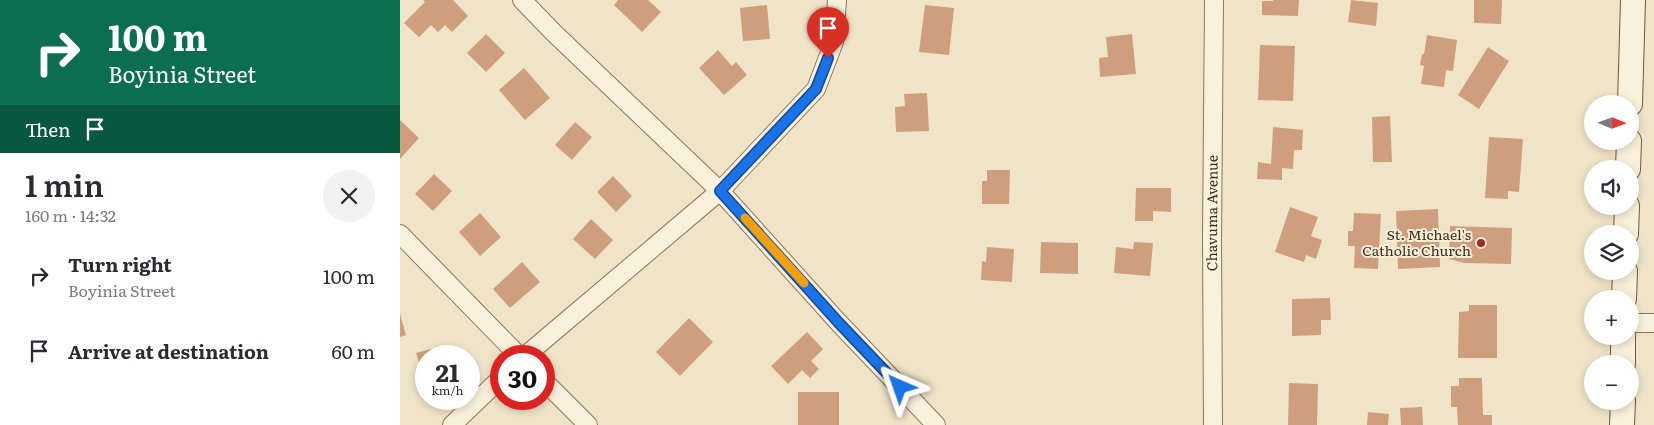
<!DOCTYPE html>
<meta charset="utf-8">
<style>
body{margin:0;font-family:Literata,serif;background:#f2f2f3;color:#2b2b33;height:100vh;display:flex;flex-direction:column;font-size:19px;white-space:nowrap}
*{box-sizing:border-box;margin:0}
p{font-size:16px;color:#7c7c81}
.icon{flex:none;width:28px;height:28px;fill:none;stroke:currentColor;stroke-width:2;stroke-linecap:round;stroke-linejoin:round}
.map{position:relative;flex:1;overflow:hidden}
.sheet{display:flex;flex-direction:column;background:#fff;width:400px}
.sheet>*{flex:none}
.hud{background:#0b6e4f;color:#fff;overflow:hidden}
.needle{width:32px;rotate:91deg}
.fabs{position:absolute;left:1184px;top:95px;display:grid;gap:10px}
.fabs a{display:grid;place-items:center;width:55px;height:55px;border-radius:50%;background:#fff;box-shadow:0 2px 8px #0003;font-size:25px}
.speed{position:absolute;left:15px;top:345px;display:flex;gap:10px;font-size:25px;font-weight:700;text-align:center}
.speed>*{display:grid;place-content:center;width:65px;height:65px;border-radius:50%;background:#fff;box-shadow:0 2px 8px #0003;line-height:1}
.speed small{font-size:12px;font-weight:400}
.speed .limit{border:8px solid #d22;background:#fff;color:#111}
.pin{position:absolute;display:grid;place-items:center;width:42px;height:42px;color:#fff;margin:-51px -21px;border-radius:50% 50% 50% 0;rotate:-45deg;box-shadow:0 0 5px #0007}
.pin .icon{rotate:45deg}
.me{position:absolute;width:55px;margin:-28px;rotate:317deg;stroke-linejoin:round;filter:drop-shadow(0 0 4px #0008)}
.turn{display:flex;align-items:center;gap:18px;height:105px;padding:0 25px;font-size:22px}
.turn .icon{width:65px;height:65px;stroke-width:2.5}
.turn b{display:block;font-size:35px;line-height:42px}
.then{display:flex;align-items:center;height:48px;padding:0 25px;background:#0003;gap:10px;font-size:19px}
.round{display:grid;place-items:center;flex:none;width:52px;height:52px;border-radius:26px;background:#f2f2f3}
.headline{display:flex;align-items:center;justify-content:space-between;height:85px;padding:0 25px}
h1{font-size:30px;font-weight:600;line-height:38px}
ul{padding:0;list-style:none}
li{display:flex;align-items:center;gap:15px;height:75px;padding:0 25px}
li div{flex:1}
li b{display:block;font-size:19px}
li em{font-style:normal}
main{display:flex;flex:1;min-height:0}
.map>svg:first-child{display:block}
.building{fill:#cf9f7d}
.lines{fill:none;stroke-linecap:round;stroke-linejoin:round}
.street-casing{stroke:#8d765c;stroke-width:20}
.secondary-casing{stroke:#6f573f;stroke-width:26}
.street{stroke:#faf1dc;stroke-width:18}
.secondary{stroke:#faf1dc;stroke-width:24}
.route-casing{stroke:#114b97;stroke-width:12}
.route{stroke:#1a73e8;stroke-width:9}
.slow{stroke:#f59e0b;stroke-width:9}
.poi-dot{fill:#9e2a2b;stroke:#f7eed8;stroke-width:2}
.labels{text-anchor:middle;stroke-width:4;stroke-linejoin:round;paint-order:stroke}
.street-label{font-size:14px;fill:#3d2e20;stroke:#f7eed8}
.poi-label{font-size:14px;fill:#3d2e20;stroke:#f7eed8;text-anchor:end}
</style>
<main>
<section class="sheet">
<div class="hud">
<div class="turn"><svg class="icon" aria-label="right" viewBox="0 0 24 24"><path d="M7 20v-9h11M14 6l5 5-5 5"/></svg><div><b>100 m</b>Boyinia Street</div></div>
<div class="then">Then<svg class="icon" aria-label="arrive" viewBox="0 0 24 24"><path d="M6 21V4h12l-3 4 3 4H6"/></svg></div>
</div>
<div class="headline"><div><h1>1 min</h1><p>160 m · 14:32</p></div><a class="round"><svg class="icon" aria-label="close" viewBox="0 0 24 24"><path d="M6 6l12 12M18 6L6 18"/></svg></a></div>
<ul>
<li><svg class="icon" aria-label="right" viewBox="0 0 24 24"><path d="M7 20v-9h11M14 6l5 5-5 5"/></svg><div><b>Turn right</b><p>Boyinia Street</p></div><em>100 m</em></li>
<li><svg class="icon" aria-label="arrive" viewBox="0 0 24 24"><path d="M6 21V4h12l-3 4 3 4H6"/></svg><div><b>Arrive at destination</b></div><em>60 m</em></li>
</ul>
</section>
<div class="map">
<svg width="1254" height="425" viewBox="0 0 1254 425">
<rect width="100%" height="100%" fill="#f0e4c8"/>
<!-- building -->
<path class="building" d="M23,0H53L68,16L52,32L45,25L38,32L31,25L19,37L4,23L25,2Z
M218,0H248L261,12L242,32L214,5Z
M873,0H899L898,16L862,15V1H873Z
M951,0L978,3L976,26L948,22Z
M1074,0H1102L1101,24L1074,23Z
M367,5L370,39L343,41L340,8Z
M525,5L554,8L549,55L519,52Z
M86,34L105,53L86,72L67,53Z
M732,34L736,74L700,77L699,58L708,57L706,37Z
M1027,35L1057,40L1053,71L1046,70L1044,87L1021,84L1024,66L1020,65L1022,54H1024Z
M860,45L895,46L893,101L858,100Z
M1088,47L1109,61L1079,109L1058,95Z
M318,50L332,66L336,62L347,75L324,95L299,68Z
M124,68L150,98L125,120L99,90Z
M527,93L529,131L496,132L495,107L505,106L504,94Z
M990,116L992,162H973L972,117Z
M0,120L19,138L0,159Z
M175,122L192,137L172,160L155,145Z
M873,127L903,130L902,150H894L893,169L882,168V180L857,179L858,162L871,164Z
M1089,137L1123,139L1119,192L1108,191V199L1085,198Z
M587,170H610L609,204H582V181H587Z
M34,174L52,191L33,211L15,194Z
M213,176L232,196L216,212L197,192Z
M736,188H771V212L753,211V221H735Z
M890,207L918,217L911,236L922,240L916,259L906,255L904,262L875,252Z
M1038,209L1040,267L998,269L996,211Z
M80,213L101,237L80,256L59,232Z
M954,213L981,214L978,269L954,268L955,246H948V231H953Z
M191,219L213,240L195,259L173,239Z
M1050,226L1112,228L1111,264L1064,263L1049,259Z
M641,242L678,243V274L640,273Z
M734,242L753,243L750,276L714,273L716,247L733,249Z
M587,247L614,249L612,282L581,280L582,261L586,262Z
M122,262L140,282L110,308L93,289Z
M930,298L931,320H921V335L892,336V299Z
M1069,305H1097V358H1058L1059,312L1069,311Z
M0,314L6,335L0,337Z
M289,318L313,342L280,376L256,352Z
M407,332L423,349L411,361L419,369L410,378L402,370L388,384L371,366Z
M31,349L33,356H26V387L23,388L18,373L22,371L16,353Z
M1059,378H1082L1083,415H1092V425H1058L1057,407H1051V386H1059Z
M889,383L918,384L917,425H888Z
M398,392H439V425H398Z
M1022,407L1023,425H1001L1000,408Z
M968,412L989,414L988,425H967Z"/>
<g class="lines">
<!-- street casing -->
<g class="street-casing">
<g id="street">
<path d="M122,0L154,33L320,191L439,323L536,425"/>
<path d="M0,234L119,356"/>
<path d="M1230,323H1254"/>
<path d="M125,356L320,191L416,89L434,42L437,0"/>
<path d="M144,381L188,425"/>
<path d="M52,425L101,378"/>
<path id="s1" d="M813,425L812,238L814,0"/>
</g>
</g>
<!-- secondary casing -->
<g class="secondary-casing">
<path id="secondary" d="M1230,104L1233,0
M1228,169L1229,141
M1226,234L1227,206
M1224,299L1225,271
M1223,364V336
M1222,425L1223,401"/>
</g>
<!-- street -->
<use href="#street" class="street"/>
<!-- secondary -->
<use href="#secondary" class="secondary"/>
</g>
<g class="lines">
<!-- route casing -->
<g class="route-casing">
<path id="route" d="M428,58L416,89L320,191L439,323L500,387"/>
</g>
<!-- route -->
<use href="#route" class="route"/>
<!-- slow -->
<path class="slow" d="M345,218L404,283"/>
</g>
<!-- markers -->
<circle class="poi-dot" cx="1081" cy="243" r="5"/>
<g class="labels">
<!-- street labels -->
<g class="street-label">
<text dy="5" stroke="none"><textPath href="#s1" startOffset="212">Chavuma Avenue</textPath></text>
</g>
<!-- poi labels -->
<g class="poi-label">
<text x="1071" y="240">St. Michael's<tspan x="1071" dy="16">Catholic Church</tspan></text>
</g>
</g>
</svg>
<div class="fabs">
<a><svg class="needle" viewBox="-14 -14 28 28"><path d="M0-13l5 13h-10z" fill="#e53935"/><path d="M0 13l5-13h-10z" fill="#7c7c81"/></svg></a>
<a><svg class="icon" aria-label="sound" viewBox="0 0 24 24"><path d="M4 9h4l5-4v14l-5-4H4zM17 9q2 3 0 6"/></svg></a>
<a><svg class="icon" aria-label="layers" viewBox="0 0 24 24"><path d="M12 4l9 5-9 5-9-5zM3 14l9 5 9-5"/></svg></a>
<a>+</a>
<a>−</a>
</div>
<div class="speed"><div>21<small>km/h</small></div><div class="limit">30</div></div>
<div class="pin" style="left:428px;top:58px;background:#d93025"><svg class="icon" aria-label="arrive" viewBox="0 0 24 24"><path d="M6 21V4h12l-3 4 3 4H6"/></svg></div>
<svg class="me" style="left:500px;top:387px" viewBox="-20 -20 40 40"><path d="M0-17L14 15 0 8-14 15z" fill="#1a73e8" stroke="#fff" stroke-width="4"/></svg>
</div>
</main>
